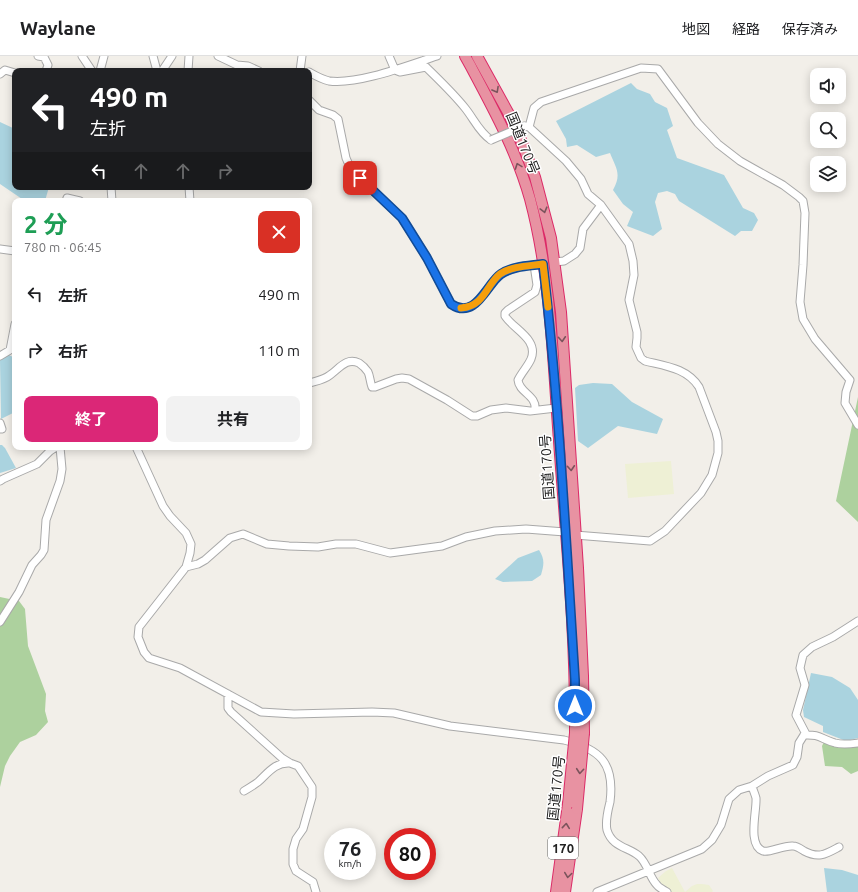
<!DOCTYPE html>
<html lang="ja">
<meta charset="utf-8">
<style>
body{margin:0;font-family:Ubuntu,"Noto Sans JP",sans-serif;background:#f2f2f2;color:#202124;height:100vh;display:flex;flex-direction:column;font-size:15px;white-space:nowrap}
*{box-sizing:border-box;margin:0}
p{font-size:13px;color:#757577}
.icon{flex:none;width:22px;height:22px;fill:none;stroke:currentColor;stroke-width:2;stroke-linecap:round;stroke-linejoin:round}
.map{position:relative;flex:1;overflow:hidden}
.details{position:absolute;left:12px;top:142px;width:300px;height:252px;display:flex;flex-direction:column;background:#fff;border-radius:8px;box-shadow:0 2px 10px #0003}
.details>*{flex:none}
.top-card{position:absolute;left:12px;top:12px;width:300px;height:122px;border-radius:8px;box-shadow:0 2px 10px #0003;background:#202124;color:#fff;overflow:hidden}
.fabs{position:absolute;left:810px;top:12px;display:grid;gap:8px}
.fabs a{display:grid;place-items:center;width:36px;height:36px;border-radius:8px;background:#fff;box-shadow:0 2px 10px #0003;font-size:20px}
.speed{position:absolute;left:324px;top:772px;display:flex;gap:8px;font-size:20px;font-weight:700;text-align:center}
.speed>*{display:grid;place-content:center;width:52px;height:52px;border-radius:50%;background:#fff;box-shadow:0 2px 10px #0003;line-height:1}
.speed small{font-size:10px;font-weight:400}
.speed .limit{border:6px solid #d22;background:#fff;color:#111}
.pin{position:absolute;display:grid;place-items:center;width:34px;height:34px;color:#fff;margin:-17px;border-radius:8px;box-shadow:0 2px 6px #0006}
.me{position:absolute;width:44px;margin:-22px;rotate:0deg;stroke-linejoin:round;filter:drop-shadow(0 0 3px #0008)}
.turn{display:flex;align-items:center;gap:14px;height:84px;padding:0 12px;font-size:18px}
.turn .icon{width:52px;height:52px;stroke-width:2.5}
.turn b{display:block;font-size:28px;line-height:34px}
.lanes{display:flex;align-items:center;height:38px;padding:0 12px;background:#0003;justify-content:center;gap:20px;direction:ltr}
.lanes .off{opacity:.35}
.round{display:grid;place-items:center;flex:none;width:42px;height:42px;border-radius:8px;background:#f2f2f2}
.head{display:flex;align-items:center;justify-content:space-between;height:68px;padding:0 12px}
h1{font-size:24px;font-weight:700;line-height:30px;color:#1e9e55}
.cta{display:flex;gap:8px;margin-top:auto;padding:8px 12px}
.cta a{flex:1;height:46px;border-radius:8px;background:#db2777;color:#fff;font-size:16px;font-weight:700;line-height:46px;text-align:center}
.cta a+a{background:#f2f2f2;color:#202124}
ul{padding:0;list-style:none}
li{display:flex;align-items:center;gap:12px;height:56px;padding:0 12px}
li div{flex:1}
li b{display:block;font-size:15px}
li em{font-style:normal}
header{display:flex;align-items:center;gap:24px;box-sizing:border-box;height:56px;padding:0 20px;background:#fff;border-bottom:1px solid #e0e0e0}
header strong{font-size:19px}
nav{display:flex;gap:22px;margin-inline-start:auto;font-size:14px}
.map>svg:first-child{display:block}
.farmland{fill:#eef0d5}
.forest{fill:#add19e}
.water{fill:#aad3df}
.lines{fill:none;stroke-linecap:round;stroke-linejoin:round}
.minor-casing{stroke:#a9a9a9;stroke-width:9}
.highway-casing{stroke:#dc2a67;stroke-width:12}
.minor{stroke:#fff;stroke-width:7}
.highway{stroke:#e892a2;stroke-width:10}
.minor-bridge-casing{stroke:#a9a9a9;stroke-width:9;stroke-linecap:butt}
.highway-bridge-casing{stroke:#dc2a67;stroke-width:12;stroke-linecap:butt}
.minor-bridge{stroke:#fff;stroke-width:7}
.highway-bridge{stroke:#e892a2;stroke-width:10}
.oneway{stroke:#7b545c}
.route-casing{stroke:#114b97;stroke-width:10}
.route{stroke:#1a73e8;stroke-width:7}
.slow{stroke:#f59e0b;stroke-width:7}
.labels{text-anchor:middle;stroke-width:3;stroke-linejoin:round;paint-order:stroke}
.shield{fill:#fff;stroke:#646464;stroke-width:1}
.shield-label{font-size:13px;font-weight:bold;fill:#222}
.street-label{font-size:14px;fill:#222;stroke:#fff}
</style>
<header>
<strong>Waylane</strong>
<nav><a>地図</a><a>経路</a><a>保存済み</a></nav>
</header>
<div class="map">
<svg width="858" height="836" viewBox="0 0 858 836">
<rect width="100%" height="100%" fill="#f2efe9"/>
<!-- farmland -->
<path class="farmland" d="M671,405L674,438L628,442L625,408Z
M672,812L685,836L692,830L697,828H702L709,829L713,835L712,836H671L662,829L658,822L666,815Z"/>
<!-- forest -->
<path class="forest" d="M858,341V466L836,445Z
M0,541L19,545L25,553L28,590L46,638L45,655L48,666L36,679L20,686L10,700L5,710L0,731Z
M824,686L850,692L858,689V715L851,718L842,711L825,710L822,690Z"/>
<!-- water -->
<path class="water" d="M631,27L637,33L650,38L655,46L667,52L673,70L667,74L677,102L724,119L743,152L754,157L758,164L752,175H741L735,180L679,145L675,138L667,135L658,137L655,146L662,173L653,180L627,170L633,156L623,148L613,134C622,118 616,112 610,97L596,101L577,89L567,91L566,83L556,65Z
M0,66L15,73V131H49L45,145H25L0,128Z
M9,299L15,302V356L1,363L0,304Z
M593,327L612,328L632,346L663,363L657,378L618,370L588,392L578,385L575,332L579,329Z
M0,389H2L5,392L16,412L0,417Z
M539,494C545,503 544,509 541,519L532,525L503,526L495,523L518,502Z
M811,617L832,621L850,632L858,644V682L846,685L823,676V670L804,661L803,654Z
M824,812L842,814L858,819V836H827Z"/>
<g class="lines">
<!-- minor casing -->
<g class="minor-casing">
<path id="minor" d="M38,0L44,1L48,9L46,15
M82,0L92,15
M153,0L157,15
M218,0L237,9L248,10L259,15
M389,0L395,14L400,16L426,11C439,24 453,37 465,52C474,63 479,76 491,84
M100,15L104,0
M162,15L172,0
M188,15L189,0
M300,15L302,0
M309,16C316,20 321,23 329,25C358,29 409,9 437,0
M0,18L5,14L15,17
M309,44L319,54L333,59L338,63L346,102L350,111L370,132L402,162L427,202L451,248C476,265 487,227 501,218C513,210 529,210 543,208
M529,71L534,52L541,46L641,12L658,13L698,67L718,88L740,105L783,129L799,141L803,145L805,157L803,209L800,246L803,263L815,283L850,324L846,336L845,347L858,369
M111,131L112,145
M189,131L190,145
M66,145L67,142L80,145
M0,193L15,195
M555,206L564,205L575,198L580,192L583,173L601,149
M534,209L537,229L535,236L508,254L505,257V260C513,273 539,283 531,303C528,310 522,316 518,324C519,337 537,339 535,354
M0,300L10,294L15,268
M309,327C316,325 324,324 330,319C339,313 346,301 359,307C362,309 366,313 368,316C370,320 370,326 372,331H375L396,323L402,322L409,323L447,344L472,360H477L491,354L506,352L530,355L556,352
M0,367L2,373H0
M136,391L163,450L170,460L186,477L191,488L190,497L186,511L139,571L138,581L144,596L149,602L180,612L261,656L294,658L372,656L394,657L450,670L564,684C600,693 615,707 610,746C608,754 605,765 607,774C612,791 628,791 639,800C648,808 649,821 657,829C659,832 664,834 667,836
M0,425L3,423L37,408L50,395L56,391
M186,511L198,508L205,504L230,482L243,478L267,488L289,490L318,491L336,488H356L390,497L442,490L466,481L495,475L526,473L565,476L575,479L650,485L665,475L701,437L712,419L718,397V385L716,376L699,331C687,312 665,310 645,305L641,302L636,291L637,282V276L629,244L634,219L633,205L629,188L601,149L588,138L581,123L566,105L529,71L524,70
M0,566L19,536L32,509L41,499L44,494L46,464L60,425L62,413L60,391
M228,638V652L231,656L282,702L290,707L298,710L312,731V741L303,773L296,783L293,793V808L296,815L313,826L316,836
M804,679L806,678L796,659L805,629L800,612L803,599L812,591L833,581L858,565
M752,730C753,734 755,738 756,742C757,755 747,789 763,795C769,797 784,789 793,790C797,790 801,793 804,795C819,803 826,798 839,791
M244,735C249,732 254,729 258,726C268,717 275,706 290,707
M597,836L702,793L712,784L721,769L729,743L739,734L752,730L768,720L793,709L797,701L799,687L804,679C820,678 821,683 835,687C843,689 850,688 858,687"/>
</g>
<!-- highway casing -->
<g class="highway-casing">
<path id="highway" d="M465,0L470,9C493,52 517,96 530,143C551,222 553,305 559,385C566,482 576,579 575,677
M477,0L510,60L521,84L535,121L551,182L561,256L578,512L583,620L584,677
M556,836L568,748
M565,836L577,753"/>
</g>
<!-- minor -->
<use href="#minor" class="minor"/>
<!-- highway -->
<use href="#highway" class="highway"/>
<!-- minor-bridge casing -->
<g class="minor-bridge-casing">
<path id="minor-bridge" d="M491,84L524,70"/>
</g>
<!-- highway-bridge casing -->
<g class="highway-bridge-casing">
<path id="highway-bridge" d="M568,748L575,677
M577,753L584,677"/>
</g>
<!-- minor-bridge -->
<use href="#minor-bridge" class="minor-bridge"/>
<!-- highway-bridge -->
<use href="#highway-bridge" class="highway-bridge"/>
</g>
<!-- one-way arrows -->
<defs><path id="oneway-chevron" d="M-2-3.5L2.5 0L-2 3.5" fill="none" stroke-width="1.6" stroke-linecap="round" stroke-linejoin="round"/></defs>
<g class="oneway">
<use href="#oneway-chevron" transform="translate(496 34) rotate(61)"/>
<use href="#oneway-chevron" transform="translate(518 110) rotate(-110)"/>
<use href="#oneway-chevron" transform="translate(544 154) rotate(75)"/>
<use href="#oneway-chevron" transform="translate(562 283) rotate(86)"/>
<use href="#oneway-chevron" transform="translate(571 412) rotate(86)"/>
<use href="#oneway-chevron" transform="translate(580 715) rotate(95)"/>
<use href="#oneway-chevron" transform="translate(566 770) rotate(-84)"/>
<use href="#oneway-chevron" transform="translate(568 819) rotate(98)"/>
</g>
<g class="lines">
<!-- route casing -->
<g class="route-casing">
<path id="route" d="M360,122L402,162L427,202L451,248C476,265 487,227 501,218C513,210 529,210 543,208C559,346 566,485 575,624V650"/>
</g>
<!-- route -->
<use href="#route" class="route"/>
<!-- slow -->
<path class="slow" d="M461,252C485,250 486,229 500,218C512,210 529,210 543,208L548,251"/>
</g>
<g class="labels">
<!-- shield labels -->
<rect class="shield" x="548" y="781" width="30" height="22" rx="3"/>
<g class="shield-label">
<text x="563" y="797">170</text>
</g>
<!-- street labels -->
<g class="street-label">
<text transform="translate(523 87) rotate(68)" y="5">国道170号</text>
<text transform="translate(547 411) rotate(-94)" y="5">国道170号</text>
<text transform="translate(556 732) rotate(-84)" y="5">国道170号</text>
</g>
</g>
</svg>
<div class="fabs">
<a><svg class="icon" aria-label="sound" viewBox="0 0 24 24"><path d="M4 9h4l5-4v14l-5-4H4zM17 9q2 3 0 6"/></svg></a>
<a><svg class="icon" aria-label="search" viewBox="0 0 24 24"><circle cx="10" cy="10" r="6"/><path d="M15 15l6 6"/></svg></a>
<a><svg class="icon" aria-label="layers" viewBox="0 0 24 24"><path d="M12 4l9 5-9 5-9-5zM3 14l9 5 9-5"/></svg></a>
</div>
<div class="speed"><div>76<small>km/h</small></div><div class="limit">80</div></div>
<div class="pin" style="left:360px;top:122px;background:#d93025"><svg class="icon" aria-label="arrive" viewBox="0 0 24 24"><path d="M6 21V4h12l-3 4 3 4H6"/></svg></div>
<svg class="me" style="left:575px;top:650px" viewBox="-20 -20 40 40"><circle r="17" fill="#1a73e8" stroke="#fff" stroke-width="3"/><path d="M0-11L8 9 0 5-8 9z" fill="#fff"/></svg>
<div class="top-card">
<div class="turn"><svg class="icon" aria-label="left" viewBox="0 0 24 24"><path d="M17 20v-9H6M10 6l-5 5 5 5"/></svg><div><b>490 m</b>左折</div></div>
<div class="lanes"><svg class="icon" aria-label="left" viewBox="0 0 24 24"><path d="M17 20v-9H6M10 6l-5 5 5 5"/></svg><svg class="icon off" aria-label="ahead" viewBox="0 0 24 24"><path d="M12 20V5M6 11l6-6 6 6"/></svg><svg class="icon off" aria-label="ahead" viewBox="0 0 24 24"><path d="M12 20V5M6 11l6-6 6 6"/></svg><svg class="icon off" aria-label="right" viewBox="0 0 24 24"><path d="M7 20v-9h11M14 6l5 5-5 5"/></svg></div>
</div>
<section class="details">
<div class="head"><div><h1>2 分</h1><p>780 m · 06:45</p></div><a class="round" style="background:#d93025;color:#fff"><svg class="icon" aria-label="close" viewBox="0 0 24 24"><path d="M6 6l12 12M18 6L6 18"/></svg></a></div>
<ul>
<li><svg class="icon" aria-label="left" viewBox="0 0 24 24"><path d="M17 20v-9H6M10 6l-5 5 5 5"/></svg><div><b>左折</b></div><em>490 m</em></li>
<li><svg class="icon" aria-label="right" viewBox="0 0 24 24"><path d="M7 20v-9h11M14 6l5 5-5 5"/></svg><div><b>右折</b></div><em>110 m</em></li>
</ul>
<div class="cta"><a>終了</a><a>共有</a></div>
</section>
</div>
